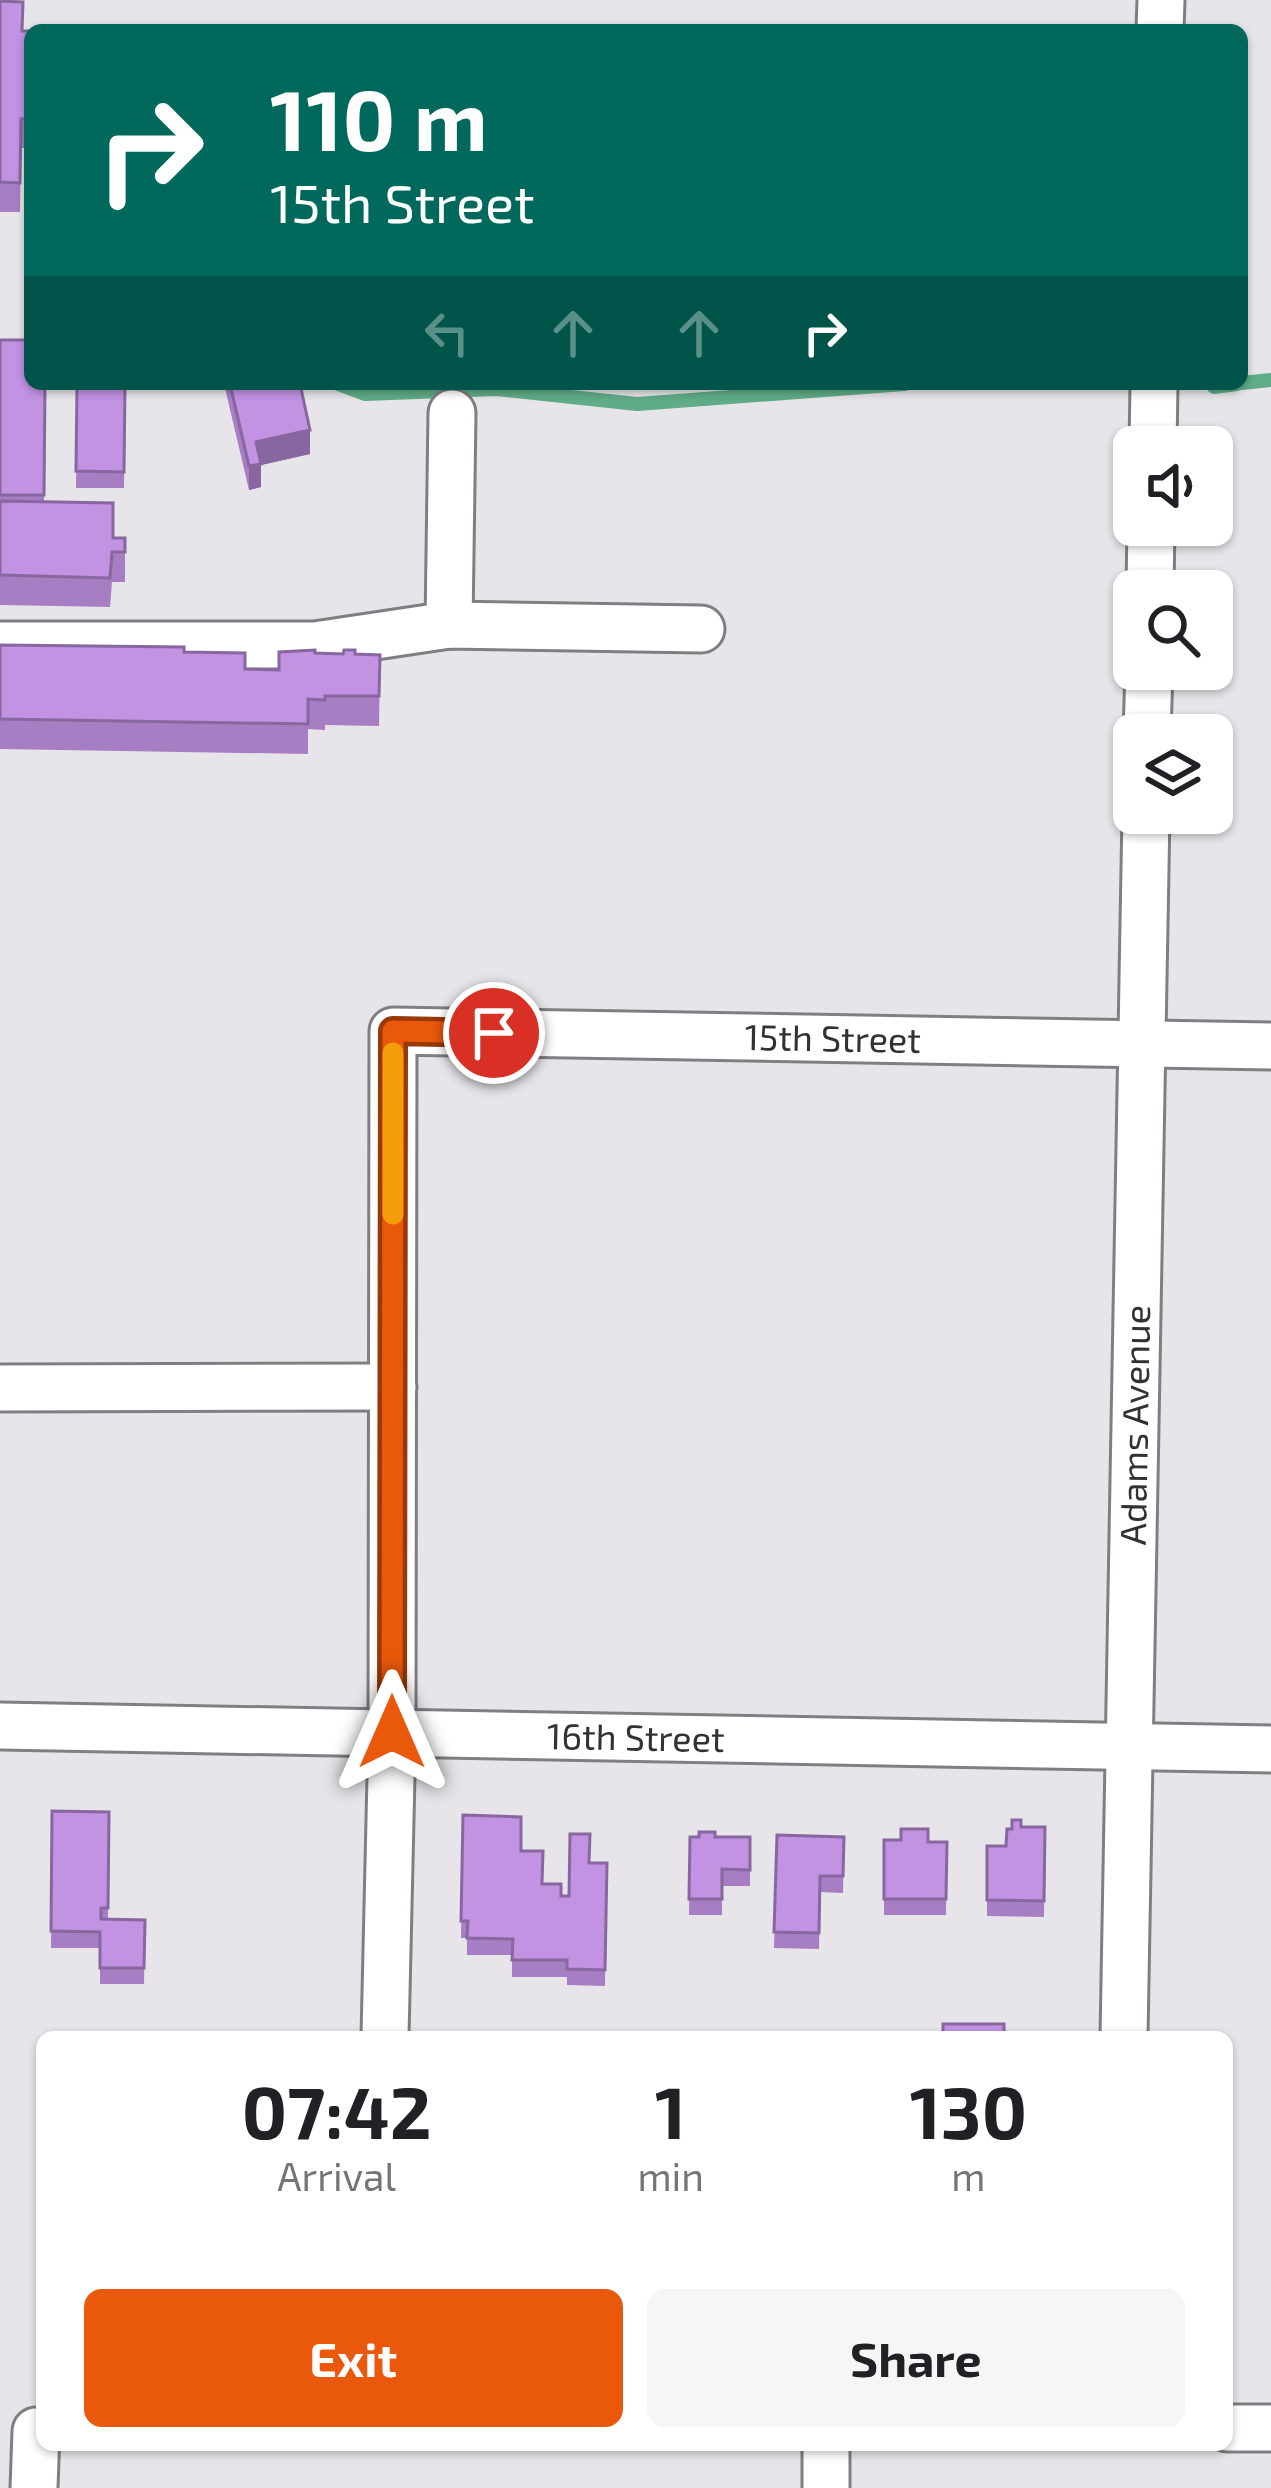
<!DOCTYPE html>
<style>
body{margin:0;font-family:"Exo 2",sans-serif;background:#f6f6f6;color:#202124;height:100vh;display:flex;flex-direction:column;font-size:45px;white-space:nowrap}
*{box-sizing:border-box;margin:0}
p{font-size:39px;color:#757577}
.icon{flex:none;width:66px;height:66px;fill:none;stroke:currentColor;stroke-width:2;stroke-linecap:round;stroke-linejoin:round}
.map{position:relative;flex:1;overflow:hidden}
.sheet{position:absolute;left:36px;top:2031px;width:1197px;height:420px;display:flex;flex-direction:column;background:#fff;border-radius:18px;box-shadow:0 3px 9px #0004}
.sheet>*{flex:none}
.guide{position:absolute;left:24px;top:24px;width:1224px;height:366px;border-radius:18px;box-shadow:0 3px 9px #0004;background:#00695c;color:#fff;overflow:hidden}
.fabs{position:absolute;left:1113px;top:426px;display:grid;gap:24px}
.fabs a{display:grid;place-items:center;width:120px;height:120px;border-radius:18px;background:#fff;box-shadow:0 3px 9px #0004;font-size:60px}
.pin{position:absolute;display:grid;place-items:center;width:102px;height:102px;color:#fff;margin:-51px;border:6px solid #fff;border-radius:50%;box-shadow:0 3px 12px #0007}
.me{position:absolute;width:132px;margin:-66px;rotate:0deg;stroke-linejoin:round;filter:drop-shadow(0 0 9px #0008)}
.turn{display:flex;align-items:center;gap:42px;height:252px;padding:0 48px;font-size:54px}
.turn .icon{width:156px;height:156px;stroke-width:2.5}
.turn b{display:block;font-size:84px;line-height:102px}
.lanes{display:flex;align-items:center;height:114px;padding:0 48px;background:#0003;justify-content:center;gap:60px;direction:ltr}
.lanes .off{opacity:.35}
.eta{display:flex;justify-content:space-evenly;align-items:center;height:204px;text-align:center}
.eta b{font-size:72px;font-weight:700;line-height:84px}
.cta{display:flex;gap:24px;margin-top:auto;padding:24px 48px}
.cta a{flex:1;height:138px;border-radius:18px;background:#ea580c;color:#fff;font-size:48px;font-weight:700;line-height:138px;text-align:center}
.cta a+a{background:#f6f6f6;color:#202124}
.map>svg:first-child{display:block}
.lines{fill:none;stroke-linecap:round;stroke-linejoin:round}
.stream{stroke:#60ac88;stroke-width:14}
.minor-casing{stroke:#807e82;stroke-width:51}
.minor{stroke:#fff;stroke-width:45}
.wall{fill:#a77ec3}
.shaded-wall{fill:#88669f}
.building{fill:#c292e3;stroke:#88669f;stroke-width:3}
.route-casing{stroke:#983908;stroke-width:30}
.route{stroke:#ea580c;stroke-width:21}
.slow{stroke:#f59e0b;stroke-width:21}
.labels{text-anchor:middle;stroke-width:9;stroke-linejoin:round;paint-order:stroke}
.street-label{font-size:36px;fill:#323133;stroke:#e7e5e9}
</style>
<div class="map">
<svg width="1271" height="2488" viewBox="0 0 1271 2488">
<rect width="100%" height="100%" fill="#e7e5e9"/>
<g class="lines">
<!-- stream -->
<path class="stream" d="M1242,383L1271,380
M338,384L365,394L496,389L637,404L905,384
M1214,387L1237,384"/>
<!-- minor casing -->
<g class="minor-casing">
<g id="minor">
<path d="M1160,30L1161,0"/>
<path d="M1153,447L1154,384"/>
<path d="M1150,591L1151,525"/>
<path d="M449,625L452,413"/>
<path d="M0,645H315L449,625L701,629"/>
<path d="M1147,735L1149,669"/>
<path d="M0,1388L393,1387"/>
<path id="s1" d="M0,1726L1271,1749"/>
<path id="s2" d="M385,2037L392,1733L393,1031L1271,1046"/>
<path id="s3" d="M1124,2037L1146,813"/>
<path d="M1227,2428H1271"/>
<path d="M34,2488L36,2431"/>
<path d="M826,2488V2445"/>
</g>
</g>
<!-- minor -->
<use href="#minor" class="minor"/>
</g>
<!-- wall -->
<path class="wall" d="M0,1L23,31H30V148H21L20,212H0Z
M0,340L45,384L44,502L113,538H125V582H112L110,607L0,605Z
M77,384H125L124,488H76Z
M224,384H300L310,454L261,465V487L249,490Z
M0,645L184,652L245,669L279,670L315,653L380,655L379,726L325,725V730L308,729V754L0,749Z
M52,1811L109,1812L108,1919L145,1920L144,1984H100V1948H51Z
M463,1815L521,1851L543,1884L561,1896H569L589,1863H607L605,1986L567,1985V1977H512V1955H467V1938H461Z
M1021,1827H1045L1044,1917L987,1916V1846H1006Z
M777,1835L844,1837L843,1893L820,1892L819,1949L774,1948Z
M690,1837H750V1886H722V1915H689Z
M884,1840L947,1842L946,1915H884Z"/>
<!-- shaded-wall -->
<path class="shaded-wall" d="M310,430V454L261,465V487L249,490V466L256,442Z"/>
<!-- building -->
<path class="building" d="M0,1L23,2L22,31H30V119H21L20,183L0,182Z
M0,340H30V384H45L44,495H0Z
M77,384H125L124,472L76,471Z
M230,384H300L310,430L256,442L261,464L249,466Z
M0,501L113,503V538H125V552H112L110,578L0,575Z
M0,645L184,647V652L245,653V669L279,670V652L315,650V653L343,654L344,650H355V654L380,655L379,696H325V700L308,699V724L0,719Z
M52,1811L109,1812L108,1908H101V1919L145,1920L144,1968H100V1932L51,1931Z
M463,1815L521,1817V1851H543L542,1884H561V1896H569L570,1834H590L589,1863H607L605,1970L567,1969V1960H512L513,1939L467,1938L468,1921H461Z
M1012,1820H1021V1827H1045L1044,1901L987,1900V1846H1006L1007,1829H1012Z
M901,1829H928V1842H947L946,1899H884V1840H901Z
M699,1832H715V1837H750V1870L722,1869V1899H689L690,1837H699Z
M777,1835L844,1837L843,1876H820L819,1933L774,1932Z
M943,2024H1004V2037H943Z"/>
<g class="lines">
<!-- route casing -->
<g class="route-casing">
<path id="route" d="M392,1732L393,1031L494,1033"/>
</g>
<!-- route -->
<use href="#route" class="route"/>
<!-- slow -->
<path class="slow" d="M393,1214V1053"/>
</g>
<g class="labels">
<!-- street labels -->
<g class="street-label">
<text dy="13" stroke="none"><textPath href="#s2" startOffset="1446">15th Street</textPath></text>
<text dy="13" stroke="none"><textPath href="#s3" startOffset="612">Adams Avenue</textPath></text>
<text dy="13" stroke="none"><textPath href="#s1" startOffset="636">16th Street</textPath></text>
</g>
</g>
</svg>
<div class="fabs">
<a><svg class="icon" aria-label="sound" viewBox="0 0 24 24"><path d="M4 9h4l5-4v14l-5-4H4zM17 9q2 3 0 6"/></svg></a>
<a><svg class="icon" aria-label="search" viewBox="0 0 24 24"><circle cx="10" cy="10" r="6"/><path d="M15 15l6 6"/></svg></a>
<a><svg class="icon" aria-label="layers" viewBox="0 0 24 24"><path d="M12 4l9 5-9 5-9-5zM3 14l9 5 9-5"/></svg></a>
</div>
<div class="pin" style="left:494px;top:1033px;background:#d93025"><svg class="icon" aria-label="arrive" viewBox="0 0 24 24"><path d="M6 21V4h12l-3 4 3 4H6"/></svg></div>
<svg class="me" style="left:392px;top:1732px" viewBox="-20 -20 40 40"><path d="M0-17L14 15 0 8-14 15z" fill="#ea580c" stroke="#fff" stroke-width="4"/></svg>
<div class="guide">
<div class="turn"><svg class="icon" aria-label="right" viewBox="0 0 24 24"><path d="M7 20v-9h11M14 6l5 5-5 5"/></svg><div><b>110 m</b>15th Street</div></div>
<div class="lanes"><svg class="icon off" aria-label="left" viewBox="0 0 24 24"><path d="M17 20v-9H6M10 6l-5 5 5 5"/></svg><svg class="icon off" aria-label="ahead" viewBox="0 0 24 24"><path d="M12 20V5M6 11l6-6 6 6"/></svg><svg class="icon off" aria-label="ahead" viewBox="0 0 24 24"><path d="M12 20V5M6 11l6-6 6 6"/></svg><svg class="icon" aria-label="right" viewBox="0 0 24 24"><path d="M7 20v-9h11M14 6l5 5-5 5"/></svg></div>
</div>
<section class="sheet">
<div class="eta">
<div><b>07:42</b><p>Arrival</p></div>
<div><b>1</b><p>min</p></div>
<div><b>130</b><p>m</p></div>
</div>
<div class="cta"><a>Exit</a><a>Share</a></div>
</section>
</div>
